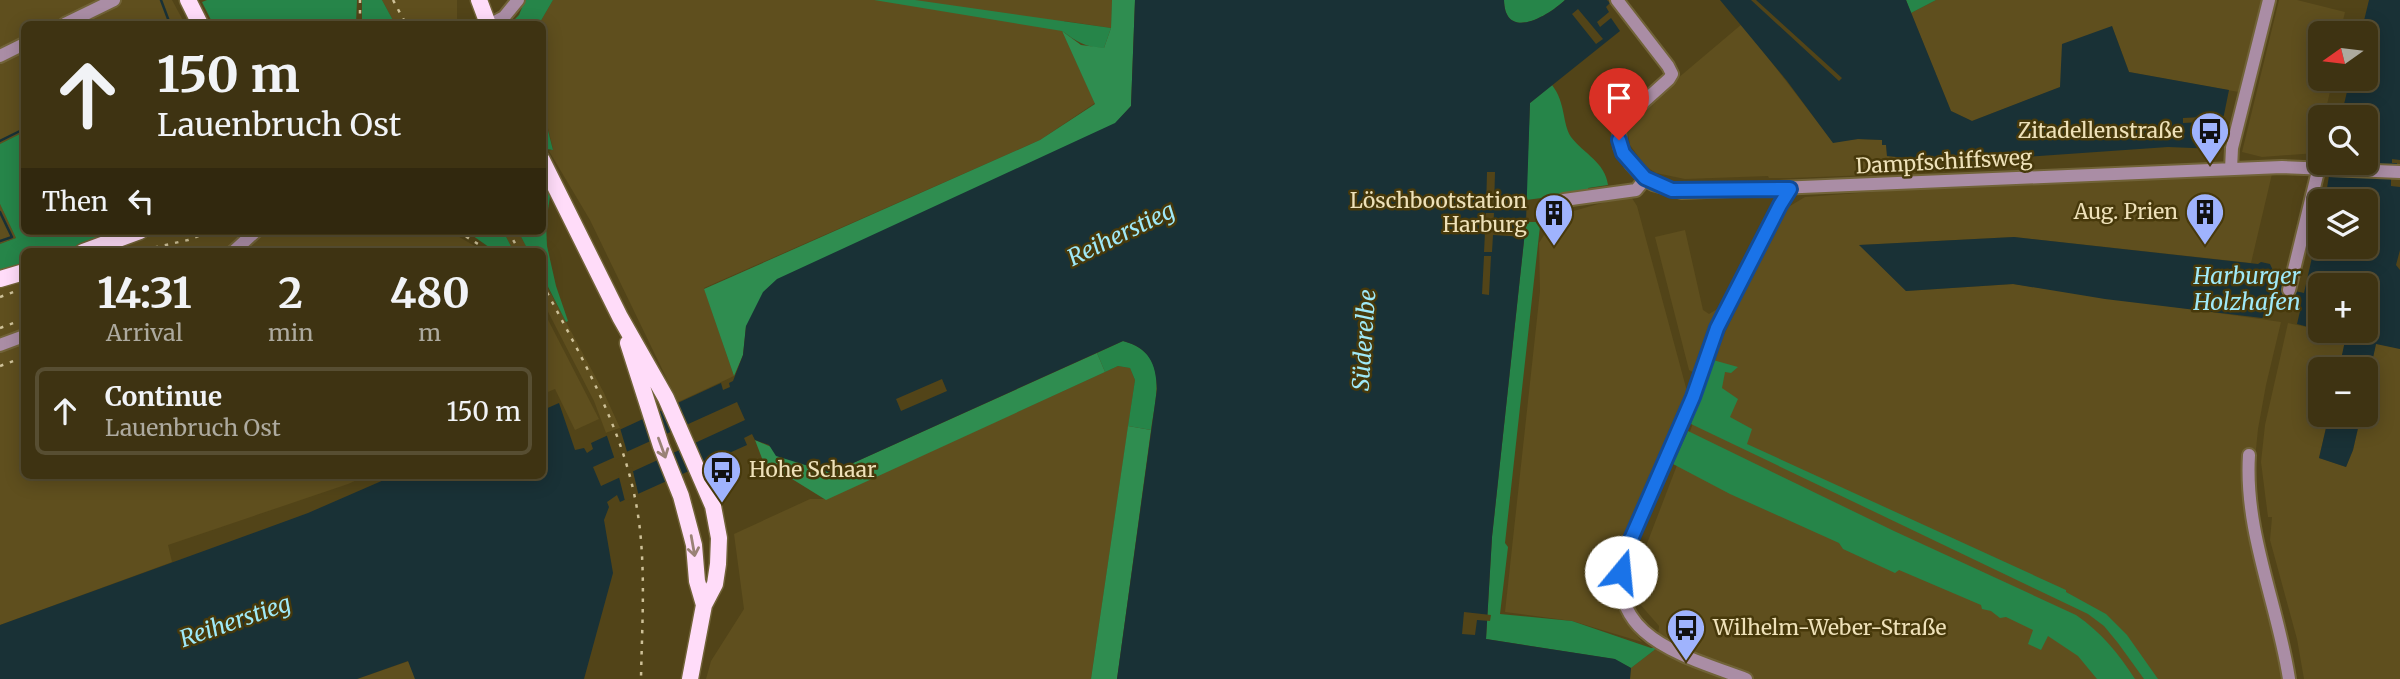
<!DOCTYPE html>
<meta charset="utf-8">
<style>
body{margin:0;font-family:Merriweather,serif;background:#453b1b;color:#f1f3f6;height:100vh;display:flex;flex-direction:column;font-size:26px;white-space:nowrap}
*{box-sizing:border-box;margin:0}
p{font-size:23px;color:#adaa9f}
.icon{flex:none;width:38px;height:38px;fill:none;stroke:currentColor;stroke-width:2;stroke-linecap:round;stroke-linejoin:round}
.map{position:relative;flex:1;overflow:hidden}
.sheet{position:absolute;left:21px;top:248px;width:525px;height:231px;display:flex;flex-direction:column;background:#3e3312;border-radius:10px;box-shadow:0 4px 18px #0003,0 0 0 2px #574e32}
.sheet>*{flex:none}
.hud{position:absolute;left:21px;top:21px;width:525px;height:214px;border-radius:10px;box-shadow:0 4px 18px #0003,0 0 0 2px #574e32;background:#3e3312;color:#f1f3f6;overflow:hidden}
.needle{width:46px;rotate:256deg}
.controls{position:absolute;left:2308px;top:21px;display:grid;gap:14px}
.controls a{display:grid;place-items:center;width:70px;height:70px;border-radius:10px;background:#3e3312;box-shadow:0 4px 18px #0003,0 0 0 2px #574e32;font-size:35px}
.pin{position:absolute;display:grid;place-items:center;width:60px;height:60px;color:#fff;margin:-72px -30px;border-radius:50% 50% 50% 0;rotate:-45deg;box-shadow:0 0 7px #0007}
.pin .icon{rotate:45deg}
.me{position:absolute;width:77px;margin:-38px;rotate:17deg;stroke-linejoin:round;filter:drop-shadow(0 0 5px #0008)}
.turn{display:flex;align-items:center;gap:24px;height:147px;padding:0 21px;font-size:32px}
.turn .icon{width:91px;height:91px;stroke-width:2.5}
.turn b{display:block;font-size:49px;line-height:60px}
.then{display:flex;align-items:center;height:66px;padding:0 21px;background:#0003;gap:14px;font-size:26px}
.eta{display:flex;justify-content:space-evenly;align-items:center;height:119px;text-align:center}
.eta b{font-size:42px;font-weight:700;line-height:49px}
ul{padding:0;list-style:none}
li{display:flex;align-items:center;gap:21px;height:88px;margin:0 14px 10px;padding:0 7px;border:4px solid #574e32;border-radius:10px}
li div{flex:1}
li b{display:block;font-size:26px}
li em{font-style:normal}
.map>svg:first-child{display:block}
.built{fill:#5f4f1e}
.green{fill:#268549}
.forest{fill:#2f8d50}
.water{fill:#193136;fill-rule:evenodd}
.pier{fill:#524418}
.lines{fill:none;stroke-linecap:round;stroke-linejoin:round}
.stream{stroke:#193136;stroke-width:2.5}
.minor-casing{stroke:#716338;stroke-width:16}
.major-casing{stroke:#716338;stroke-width:19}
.minor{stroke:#aa8da5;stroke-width:12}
.major{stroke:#ffdcf9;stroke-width:16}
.rail{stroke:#cec198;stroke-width:2.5;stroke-dasharray:3.5 7;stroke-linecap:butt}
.oneway{stroke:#9a8276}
.route-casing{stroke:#114b97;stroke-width:18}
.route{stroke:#1a73e8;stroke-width:12}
.labels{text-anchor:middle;stroke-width:5;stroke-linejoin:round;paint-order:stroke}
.poi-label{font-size:21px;fill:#eee1b9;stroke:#47390b;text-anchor:end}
.street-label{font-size:21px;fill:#eee1b9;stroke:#47390b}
.water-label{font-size:23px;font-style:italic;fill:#9fe9f8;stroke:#47390b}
</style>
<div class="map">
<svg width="2400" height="679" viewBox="0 0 2400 679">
<rect width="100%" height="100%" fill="#524418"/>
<!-- built -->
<path class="built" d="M0,0H172L185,24H24V132L0,144Z
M382,0H457V24H395Z
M553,0H1112L1111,28L1064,21L1062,31L1095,103L1040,140L704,288L734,376L678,402L590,220L549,151L553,149L543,108L542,24H539Z
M1936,0H2267L2244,93L2129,72L2112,26L2061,87L1972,121L1951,111L1911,13Z
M2279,0H2297L2345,12L2340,33H2320V79H2333L2324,117H2320V133L2316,153L2262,157L2242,152Z
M1742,24L1833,142L1858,139L1882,140L1886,144L1887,156L1922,160L1928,167L1921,173L1791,178H1769L1768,176L1685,179L1656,173L1645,166L1630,145L1626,122Z
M2272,174L2251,263L2014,237L1860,245L1906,291L2013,284L2281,322L2266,385L2258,429L2255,459L2258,508L2263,549L2291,679H1630L1631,668L1657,648L1659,626L1639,603L1638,567L1697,413L1714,355L1785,209L1805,197L1911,189Z
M1630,195L1637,206L1688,395L1620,544L1613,569L1614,595L1621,615L1642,642L1572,621L1505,612L1540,291L1539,243L1549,227L1561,221L1570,212Z
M0,204L16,238L0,244Z
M1685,230L1703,310L1709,314L1719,308L1699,353L1693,372L1689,370L1655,237Z
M125,231H449L485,252H64Z
M503,231H518L529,252H514Z
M24,266V476H366L348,484L168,545L172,562L0,625V273Z
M542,277L604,393L620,428L606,433L594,401L543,302Z
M543,310L599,419L575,430L555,389L543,394Z
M2288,323L2347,336L2339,369H2320V415H2329L2319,458L2346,467L2353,450L2361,415H2366V390L2376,343L2400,349V679H2304L2297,639L2270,540L2272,517H2268L2261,462L2265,425Z
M1118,366L1130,368L1135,380L1091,679H706L711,661L744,609L734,534L810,499H826Z
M409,661L415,679H357Z"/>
<!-- green -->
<path class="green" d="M207,0H357L356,24H213L202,2Z
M362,0H382L395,24H362Z
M525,0H553L539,24H510L519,15Z
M874,0H915L1111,28L1104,48C1086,48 1076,41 1062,31Z
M1504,0H1565C1548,16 1505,42 1504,0Z
M1906,0H1936L1911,13Z
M1552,85C1566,103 1562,123 1571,137C1584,154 1605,162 1608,185L1588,188V192L1526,200L1530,103Z
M542,109L543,111L553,150L547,149L543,141Z
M24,132V231H125L64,252H24V266L0,273V244L16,238L0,204V144Z
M543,172L551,190L546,223L547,246L556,286L568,321L566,322L543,277L542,252H529L518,231H542Z
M1526,222H1538L1540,226L1505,543L1508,547L1500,614L1572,621L1651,648H1657L1631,668L1614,659L1486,639L1492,537Z
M466,231H503L514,252H496Z
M1123,341C1169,353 1156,394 1151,430L1128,426L1135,380L1130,368L1118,366L1105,372L1097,353Z
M1713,360L1738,367L1731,373L1725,372L1722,388L1738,399L1730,417L1752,429L1747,444L2066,590V592L2106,614L2127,635L2158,679H2144L2118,643L2104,626L2088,614L1691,424Z
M1688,431L1894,531L2076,615C2102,633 2118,653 2135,679H2097L2078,656L2048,636L2041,650L2028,644L2033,630L2006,617L2000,618L1991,611L1982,609L1981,605L1899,570L1895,573L1843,549L1839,543L1730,494L1673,464Z"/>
<!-- forest -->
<path class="forest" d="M1112,0H1135L1131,106L1115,124L746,326L743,355L734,376L704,289L1040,140L1095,104L1062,31L1081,45L1104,48L1111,28Z
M1097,353L1105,372L826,500L763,461L755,440L831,473Z
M1128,426L1151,430L1117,679H1091Z"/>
<!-- water -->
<path class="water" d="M1135,0H1504C1505,42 1548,16 1565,0H1607L1610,3L1606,7L1609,12L1597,22L1600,27L1611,18L1620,31L1530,103L1526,222L1492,537L1486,639L1615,659L1631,668L1630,679H1117L1157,389C1156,363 1149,348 1123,341L831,473L776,456L769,445L755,440L752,434L744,438L747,445L620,502L617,495L607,502L609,507L604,520L613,573L584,679H415L408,661L357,679H0V625L308,513L393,476H542L543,410L559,403L575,450L584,448L587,453L593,449L591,443L721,383L723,390L730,387L729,383L733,381L743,355L746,326L763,292L777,279L1115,123L1131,106ZM737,402L745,420L601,486L593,467Z
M1720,0H1906L1951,111L1972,121L2060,87L2062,44L2112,26L2129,72L2229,90L2217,149L2168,147L1966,161H1936L1887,156L1886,145H1882V140L1858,139L1833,143L1787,81Z
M2369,0H2400V160L2392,159V163H2397L2396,179H2391V186L2400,187V250L2396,265L2400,270V349L2376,344L2366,390V369H2339L2346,336L2325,331H2366V285H2320V330L2297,324L2301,307L2284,303L2283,306L2276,305C2270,308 2268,315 2262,318L2105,299L2013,284L1906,291L1859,245L2014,237L2258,264L2261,262L2270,264C2280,286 2280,288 2304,293L2320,222V247H2366V201H2325L2331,163H2366V117H2341L2350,79H2366V33H2361Z
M2329,415H2361L2353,450L2346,467L2319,458Z"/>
<!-- pier -->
<path class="pier" d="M1751,0H1756L1842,78L1839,81Z
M1578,9L1603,39L1596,44L1572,14Z
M2224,116L2223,121L2183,123V118Z
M1487,172H1495L1494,210H1486Z
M1486,213H1494L1493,230L1528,232L1527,237L1493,235L1492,252H1484Z
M1484,256H1491L1489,295L1482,294Z
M942,379L947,391L901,411L896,399Z
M620,428L628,455L615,460L606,433Z
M632,467L639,497L625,501L618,473Z
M1464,612L1491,615L1490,621L1477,620L1475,635L1462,634Z"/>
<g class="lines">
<!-- stream -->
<path class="stream" d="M161,0L170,24
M0,141L24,129
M0,212L12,237L0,241"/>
<!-- minor casing -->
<g class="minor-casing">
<path id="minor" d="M1617,0L1668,66L1672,74L1669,79L1619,124L1620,147L1631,164L1645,179L1653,184L1682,192L2282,167L2400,172
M65,24L114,0
M491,24L504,17L518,0
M0,56L24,44
M2231,169L2232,148L2269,0
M1551,217L1564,200L1636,190L1645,179
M233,252L256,231
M2289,290L2319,167
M0,345L24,336
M2249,455C2244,532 2278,605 2289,679
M1746,679C1682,655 1596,635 1628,546L1693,397L1717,328L1780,205L1790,189"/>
</g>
<!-- major casing -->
<g class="major-casing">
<path id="major" d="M188,0L200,24
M479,0L488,24
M542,160L620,317L666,398L713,506L719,538L718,564L715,584L704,605L690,679
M83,252L140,231
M0,279L24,272
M628,343L661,446L681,496L694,545L697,581L704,605"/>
</g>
<!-- minor -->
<use href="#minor" class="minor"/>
<!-- major -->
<use href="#major" class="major"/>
<!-- rail -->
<path class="rail" d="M393,0L406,24
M360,24V0
M457,231L491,252
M508,231L520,252
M134,252L188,240L212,231
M542,283C579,353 619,420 635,498C647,556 642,620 641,679
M0,297L24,288
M0,328L24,319
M0,366L24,357"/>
</g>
<!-- one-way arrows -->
<defs><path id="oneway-shaft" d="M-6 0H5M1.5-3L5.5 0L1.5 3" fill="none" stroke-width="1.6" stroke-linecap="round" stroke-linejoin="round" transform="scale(1.75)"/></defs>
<g class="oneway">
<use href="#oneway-shaft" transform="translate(662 448) rotate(70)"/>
<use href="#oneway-shaft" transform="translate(693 546) rotate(80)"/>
</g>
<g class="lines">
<!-- route casing -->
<g class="route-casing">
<path id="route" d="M1619,140L1623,153L1645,178L1672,190L1790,189L1780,205L1717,328L1693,397L1628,546L1621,572"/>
</g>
<!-- route -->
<use href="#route" class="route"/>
</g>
<!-- icons -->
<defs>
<g id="bus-pin" transform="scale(2.0125)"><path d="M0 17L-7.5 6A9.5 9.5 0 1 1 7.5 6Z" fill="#9fb3fd" stroke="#47390b"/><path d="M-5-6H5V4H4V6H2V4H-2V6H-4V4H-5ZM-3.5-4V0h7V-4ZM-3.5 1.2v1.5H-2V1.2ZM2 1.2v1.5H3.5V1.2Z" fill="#111"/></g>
<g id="building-pin" transform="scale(2.0125)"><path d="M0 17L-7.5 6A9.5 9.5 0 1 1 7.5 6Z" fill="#9fb3fd" stroke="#47390b"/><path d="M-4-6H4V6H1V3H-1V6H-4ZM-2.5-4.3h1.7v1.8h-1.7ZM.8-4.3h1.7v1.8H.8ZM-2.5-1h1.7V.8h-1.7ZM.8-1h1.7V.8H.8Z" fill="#111"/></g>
</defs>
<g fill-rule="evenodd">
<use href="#bus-pin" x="2210" y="131"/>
<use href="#building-pin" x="2205" y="212"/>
<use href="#building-pin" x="1554" y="213"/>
<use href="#bus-pin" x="722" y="470"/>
<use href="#bus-pin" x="1686" y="628"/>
</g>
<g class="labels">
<!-- poi labels -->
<g class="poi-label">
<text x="2183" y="138">Zitadellenstraße</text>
<text x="1527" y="208">Löschbootstation<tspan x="1527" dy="24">Harburg</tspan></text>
<text x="2178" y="219">Aug. Prien</text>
<text x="749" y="477" text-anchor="start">Hohe Schaar</text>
<text x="1713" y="635" text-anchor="start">Wilhelm-Weber-Straße</text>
</g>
<!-- street labels -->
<g class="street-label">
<text transform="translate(1944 162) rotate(-3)" y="7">Dampfschiffsweg</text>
</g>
<!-- water labels -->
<g class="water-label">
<text transform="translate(1121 234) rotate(-26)" y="8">Reiherstieg</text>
<text x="2247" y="284">Harburger<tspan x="2247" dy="26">Holzhafen</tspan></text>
<text transform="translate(1364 340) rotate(-86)" y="8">Süderelbe</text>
<text transform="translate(235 621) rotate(-19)" y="8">Reiherstieg</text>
</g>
</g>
</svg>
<div class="controls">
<a><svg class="needle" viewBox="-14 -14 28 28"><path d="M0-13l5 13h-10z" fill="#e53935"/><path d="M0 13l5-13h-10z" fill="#adaa9f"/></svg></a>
<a><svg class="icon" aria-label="search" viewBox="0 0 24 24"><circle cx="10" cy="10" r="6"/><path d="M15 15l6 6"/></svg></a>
<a><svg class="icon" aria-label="layers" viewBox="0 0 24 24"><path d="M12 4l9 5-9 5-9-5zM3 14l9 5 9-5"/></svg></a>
<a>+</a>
<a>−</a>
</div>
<div class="pin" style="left:1619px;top:140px;background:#d93025"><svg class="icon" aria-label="arrive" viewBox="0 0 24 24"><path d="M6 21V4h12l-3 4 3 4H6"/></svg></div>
<svg class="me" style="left:1621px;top:572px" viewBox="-20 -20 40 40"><circle r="19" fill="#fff"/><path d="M0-13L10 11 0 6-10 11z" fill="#1a73e8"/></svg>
<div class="hud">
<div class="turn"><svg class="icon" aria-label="ahead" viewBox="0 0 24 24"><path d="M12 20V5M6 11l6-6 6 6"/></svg><div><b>150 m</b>Lauenbruch Ost</div></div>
<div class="then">Then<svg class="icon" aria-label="left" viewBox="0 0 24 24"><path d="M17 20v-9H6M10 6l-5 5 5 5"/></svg></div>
</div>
<section class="sheet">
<div class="eta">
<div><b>14:31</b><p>Arrival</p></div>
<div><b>2</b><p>min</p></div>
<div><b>480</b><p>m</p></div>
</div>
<ul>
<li><svg class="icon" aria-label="ahead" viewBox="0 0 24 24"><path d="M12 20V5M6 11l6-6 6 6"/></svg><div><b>Continue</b><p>Lauenbruch Ost</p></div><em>150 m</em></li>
</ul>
</section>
</div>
